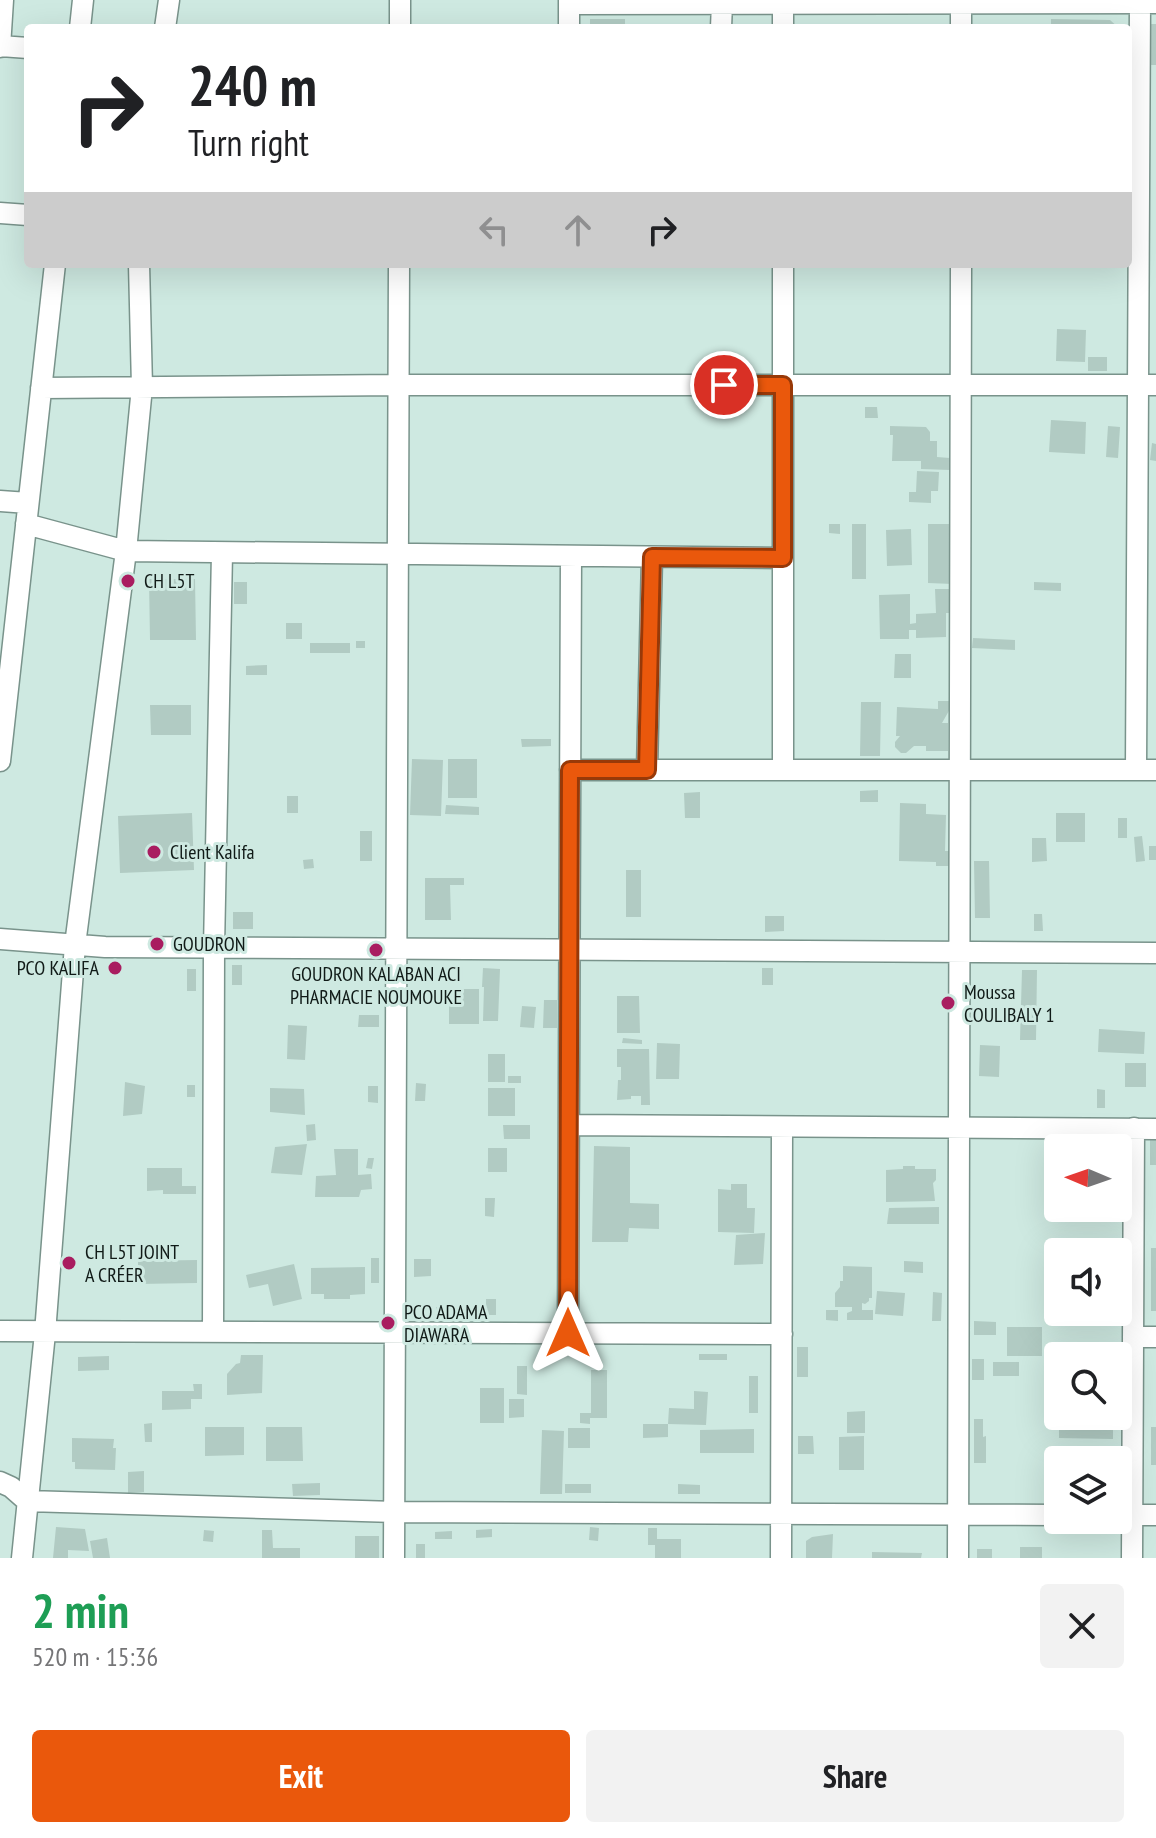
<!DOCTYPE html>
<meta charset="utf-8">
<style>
body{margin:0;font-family:"PT Sans Narrow",sans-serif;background:#f2f2f2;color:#202124;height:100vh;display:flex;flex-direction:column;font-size:30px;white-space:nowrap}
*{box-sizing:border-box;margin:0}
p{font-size:26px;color:#757577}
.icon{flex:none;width:44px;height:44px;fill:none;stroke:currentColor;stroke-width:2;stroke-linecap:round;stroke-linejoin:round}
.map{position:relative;height:1558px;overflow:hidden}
.details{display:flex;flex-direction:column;background:#fff;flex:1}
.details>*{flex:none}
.top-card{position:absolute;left:24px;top:24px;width:1108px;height:244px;border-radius:8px;box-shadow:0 8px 32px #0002;background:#fff;color:#202124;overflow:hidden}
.needle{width:52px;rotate:272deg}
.fabs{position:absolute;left:1044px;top:1134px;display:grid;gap:16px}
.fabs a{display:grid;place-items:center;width:88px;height:88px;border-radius:8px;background:#fff;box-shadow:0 8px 32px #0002;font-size:40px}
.pin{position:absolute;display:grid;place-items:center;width:68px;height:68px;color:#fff;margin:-34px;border:4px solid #fff;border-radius:50%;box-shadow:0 2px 8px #0007}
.me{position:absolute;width:88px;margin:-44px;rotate:0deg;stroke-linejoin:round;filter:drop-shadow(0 0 6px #0008)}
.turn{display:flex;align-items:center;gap:28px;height:168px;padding:0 32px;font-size:36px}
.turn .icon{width:104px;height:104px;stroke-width:2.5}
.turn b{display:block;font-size:56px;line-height:68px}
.lanes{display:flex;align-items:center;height:76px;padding:0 32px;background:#0003;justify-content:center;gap:40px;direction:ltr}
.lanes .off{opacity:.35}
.round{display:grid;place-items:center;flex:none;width:84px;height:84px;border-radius:8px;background:#f2f2f2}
.headline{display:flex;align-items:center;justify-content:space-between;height:136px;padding:0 32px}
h1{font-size:48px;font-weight:600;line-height:60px;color:#1e9e55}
.action{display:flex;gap:16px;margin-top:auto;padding:16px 32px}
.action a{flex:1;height:92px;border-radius:8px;background:#ea580c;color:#fff;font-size:32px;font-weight:600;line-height:92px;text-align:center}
.action a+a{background:#f2f2f2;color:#202124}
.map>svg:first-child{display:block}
.building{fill:#b1cbc3}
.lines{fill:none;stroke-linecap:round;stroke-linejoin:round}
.minor-casing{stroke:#79938b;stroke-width:23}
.minor{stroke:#fff;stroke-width:20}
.route-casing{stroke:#983908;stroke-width:20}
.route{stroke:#ea580c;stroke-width:14}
.poi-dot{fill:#a91d60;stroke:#cee9e1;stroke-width:3}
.labels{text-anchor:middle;stroke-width:6;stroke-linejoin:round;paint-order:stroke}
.poi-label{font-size:20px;fill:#101a17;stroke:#cee9e1;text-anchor:start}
</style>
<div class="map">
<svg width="1156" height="1558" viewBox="0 0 1156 1558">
<rect width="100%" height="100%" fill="#cee9e1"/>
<!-- building -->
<path class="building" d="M590,19H625V28H590Z
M1051,19L1110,20L1119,28H1051Z
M1148,24H1156V65H1148Z
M842,25H867V28H842Z
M1057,329L1086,330L1085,362L1056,361Z
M1088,357H1107V371H1088Z
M865,407H877L878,418H865Z
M1051,420L1086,422L1085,454L1049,452Z
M890,426L926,427L930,432V441H937V457L950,458V470L921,469V461H892L893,435H890Z
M1108,426L1120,427L1118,458L1106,457Z
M1152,443L1156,444V461L1150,460Z
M917,471L939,472L938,491H931V503L909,502V492H916Z
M829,524H840V534L829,533Z
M852,524H866V579H852Z
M928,524H953V584L928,583Z
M911,529L912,565L887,566L886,530Z
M149,579H195L196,640H150Z
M234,582H247V604H234Z
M1034,582L1061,583V591L1034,590Z
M935,589H949V613H946V637L916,638V630H909V639H880L879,595L910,594V624L916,623V614L936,613Z
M286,623H302V639H286Z
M973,638L1015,640V650L972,648Z
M356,641H365V648H356Z
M310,643H350V653H310Z
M895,654H911V678H894Z
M267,665V675H246V666Z
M938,701H955V708L950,709L942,723H948V751H926V746H914L906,753H901L895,747V742L900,736H896L897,707L938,709Z
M861,702H881L880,756H860Z
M150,705H191V735H151Z
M521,739H551V746L522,747Z
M412,759L443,760L441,816L410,815Z
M448,759H477V798H448Z
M878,790V802H860V791Z
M700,792V818H685L684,793Z
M287,796H298V813H287Z
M900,803L926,804V814L946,815L945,851H950L949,866H936V862L899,861Z
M446,805L479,807V815L445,814Z
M192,813L194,870L120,873L118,816Z
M1056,813H1085V842H1056Z
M1118,818H1127V838H1118Z
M360,831H372V861H360Z
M1142,836L1145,861L1136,862L1134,837Z
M1032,838H1046L1047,861L1032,862Z
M1149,846H1156V860H1149Z
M313,859L314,868L304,869L303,860Z
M974,861H989L990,918H975Z
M626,870H641V917H626Z
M425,878H464V885H450L451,920H425Z
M233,912H253V929H233Z
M1034,914H1042L1043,931H1034Z
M765,916H784V931L765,932Z
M232,965H242V985H232Z
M483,968L500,969L498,1021H483L484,987H482Z
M762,968H773V985H762Z
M187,969H196V991H187Z
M1022,970H1037L1036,1040H1020Z
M449,989H479V1024H449Z
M617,996H639L640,1033H617Z
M544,1000H557V1028H543Z
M522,1006L536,1007L534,1028L520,1027Z
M359,1015H379V1027H358Z
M288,1025L307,1026L305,1060L287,1059Z
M1099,1029L1145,1032L1144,1054L1098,1052Z
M623,1038L642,1040V1044L622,1043Z
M657,1043L680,1044L679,1079H656Z
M980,1045L1000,1046L999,1077L979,1076Z
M617,1049H649L650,1105H641V1096H631V1099L617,1100L618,1080H621V1067H617Z
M488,1054H505V1082H488Z
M1125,1063H1146V1087H1125Z
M508,1076H521V1083H508Z
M125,1082L145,1086L142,1114L123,1116Z
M416,1083L426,1084L425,1101H415Z
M187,1085H195V1097H187Z
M368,1086H378V1103L368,1102Z
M270,1088L304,1089L305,1115L270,1112Z
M488,1088H515V1116H488Z
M1097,1089L1105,1090V1108H1097Z
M315,1124L316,1140L307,1141L306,1125Z
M503,1125H530V1139H504Z
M1150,1133L1156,1134V1165H1150Z
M307,1144L302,1175L271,1173L275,1147Z
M594,1146L630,1147V1203L659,1204V1229L629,1228L628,1242H592Z
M488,1148H507V1172H488Z
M334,1149H358V1175L371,1174L372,1189L361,1190L359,1197H315L316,1176L336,1175Z
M368,1158H374L372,1169L366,1168Z
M903,1166H915V1169H936V1180L933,1183L935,1201L886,1202V1170L903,1169Z
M147,1168H182V1186H196V1194H163V1190L147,1191Z
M731,1184H747V1208H755L754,1233L718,1232V1189L731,1190Z
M485,1198H495L494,1217L485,1216Z
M939,1207V1224H887L889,1208Z
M765,1233L763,1264L734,1265L736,1235Z
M1151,1248H1156V1311H1151Z
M371,1258H379V1283H371Z
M414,1259H431V1276L414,1277Z
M197,1260V1283L138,1284V1261Z
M904,1261L923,1262V1273L904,1272Z
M294,1264L302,1299L273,1306L268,1284L249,1288L246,1275Z
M843,1266L872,1267V1298H869V1301L865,1304L862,1303V1310H873V1320H847V1313L852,1311V1307H835V1293L840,1287V1281H843Z
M365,1267V1294L350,1295V1299H324V1294H311V1268Z
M877,1291L905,1293L903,1316L875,1314Z
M933,1292L942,1293L941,1321H932Z
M486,1299H496V1315H486Z
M436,1307H446V1314L437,1315Z
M826,1310H838V1321L826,1320Z
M974,1321L996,1322V1335H974Z
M1007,1327H1042V1356H1007Z
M797,1347H808V1377H797Z
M699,1354H727V1360H699Z
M241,1355H263L262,1393L227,1395V1374L236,1364L240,1363Z
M109,1356V1370L78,1371V1357Z
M972,1359H984V1380H972Z
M993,1362H1019V1376H993Z
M517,1366H527V1395L517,1394Z
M591,1370H607V1418H590V1424L580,1423V1413H591Z
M1044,1370H1058V1378H1044Z
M749,1376H758V1413H749Z
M193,1384H202V1399H191V1409L162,1410V1391H194Z
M1051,1385H1058V1412H1051Z
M480,1388H504V1423H480Z
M694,1391L708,1392L706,1425L668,1424L669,1408L694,1409Z
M509,1399H524V1417L509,1418Z
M865,1411V1433H847V1412Z
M1072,1416H1090V1422H1071Z
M974,1419H983V1437L986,1436V1463H974Z
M152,1423V1442H145L144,1424Z
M643,1424H668V1437L643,1438Z
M205,1427H244V1455L205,1456Z
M266,1427H302L303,1461H266Z
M1151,1427H1156V1465H1151Z
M568,1428H590V1448H568Z
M754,1429V1453H700V1430Z
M1059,1429H1113V1439L1059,1438Z
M542,1430L564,1431L562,1494H540Z
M798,1436H813L814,1454H798Z
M864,1436V1470H839V1437Z
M72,1438L114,1439L113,1448H116L115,1470L75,1469V1462H72Z
M144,1471V1492L128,1493V1472Z
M320,1483V1495L293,1496L292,1484Z
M565,1484H591V1493H565Z
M678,1484L700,1485V1494H678Z
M56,1527L85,1529L89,1551L68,1550V1558H53Z
M590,1527L599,1528L598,1541L589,1540Z
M648,1528H657V1539H681V1558H655V1545H648Z
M492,1529V1537L476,1538V1530Z
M204,1530L214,1531L213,1542L203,1541Z
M262,1530H272L273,1548H300V1558H262Z
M452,1531V1539H435V1532Z
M833,1534L832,1558H806V1541L812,1537Z
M355,1536H379V1558H355Z
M107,1538L110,1558H93L90,1541Z
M416,1544H425V1558H416Z
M1020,1547H1042V1558H1020Z
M977,1549H992V1558H977Z
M872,1552L922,1553L921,1558H872Z"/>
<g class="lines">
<!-- minor casing -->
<g class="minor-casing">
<path id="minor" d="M783,3V28
M569,4L1156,3
M80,28L83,0
M165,28L169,0
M400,28V0
M569,28V0
M721,28L722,3
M961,28V0
M0,46L28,48
M0,47L3,0
M0,213L28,215
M783,264V770
M41,388L399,385H1156
M0,501L28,503
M26,524L126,551L783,558
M0,761L55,264
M570,770H1156
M647,770L652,557
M1136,770L1140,3
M0,939L105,947L1156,953
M569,1125L1156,1129
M0,1331L782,1334
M213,1331L214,948L222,553
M568,1333L571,556
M1133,1337H1156
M0,1482L11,1487L27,1501L395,1512L1058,1515
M1118,1515H1156
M22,1558L45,1333L75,945L126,551L142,387L139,264
M394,1558L399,264
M781,1558L782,1127
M958,1558L961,264
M1132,1558L1134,1128"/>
</g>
<!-- minor -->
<use href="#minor" class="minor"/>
</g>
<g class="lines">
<!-- route casing -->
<g class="route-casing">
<path id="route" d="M568,1333L570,770H647L652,557L783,558V385H724"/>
</g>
<!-- route -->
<use href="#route" class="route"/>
</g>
<!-- markers -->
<g class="poi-dot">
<circle cx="128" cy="581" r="8"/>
<circle cx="154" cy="852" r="8"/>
<circle cx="157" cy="944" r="8"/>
<circle cx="376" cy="950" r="8"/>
<circle cx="115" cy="968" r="8"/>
<circle cx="948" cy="1003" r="8"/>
<circle cx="69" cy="1263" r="8"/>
<circle cx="388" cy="1323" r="8"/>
</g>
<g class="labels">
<!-- poi labels -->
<g class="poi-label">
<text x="144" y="588">CH L5T</text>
<text x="170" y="859">Client Kalifa</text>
<text x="173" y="951">GOUDRON</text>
<text x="99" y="975" text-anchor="end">PCO KALIFA</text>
<text x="376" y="981" text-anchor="middle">GOUDRON KALABAN ACI<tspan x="376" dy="23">PHARMACIE NOUMOUKE</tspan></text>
<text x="964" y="999">Moussa<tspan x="964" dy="23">COULIBALY 1</tspan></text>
<text x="85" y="1259">CH L5T JOINT<tspan x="85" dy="23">A CRÉER</tspan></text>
<text x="404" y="1319">PCO ADAMA<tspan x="404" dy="23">DIAWARA</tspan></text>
</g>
</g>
</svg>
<div class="fabs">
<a><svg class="needle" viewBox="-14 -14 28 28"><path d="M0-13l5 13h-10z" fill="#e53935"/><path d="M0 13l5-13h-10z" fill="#757577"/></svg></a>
<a><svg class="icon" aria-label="sound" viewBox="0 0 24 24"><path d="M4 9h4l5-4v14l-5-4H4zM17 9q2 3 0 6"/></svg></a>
<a><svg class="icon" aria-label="search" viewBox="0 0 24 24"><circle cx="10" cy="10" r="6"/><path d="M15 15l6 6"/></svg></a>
<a><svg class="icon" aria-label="layers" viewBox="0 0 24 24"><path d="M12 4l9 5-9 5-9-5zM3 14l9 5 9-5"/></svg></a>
</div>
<div class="pin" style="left:724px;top:385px;background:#d93025"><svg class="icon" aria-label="arrive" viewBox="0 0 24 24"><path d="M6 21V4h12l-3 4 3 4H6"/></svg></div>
<svg class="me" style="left:568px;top:1333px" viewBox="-20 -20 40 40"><path d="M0-17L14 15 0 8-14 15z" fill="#ea580c" stroke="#fff" stroke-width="4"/></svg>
<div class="top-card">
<div class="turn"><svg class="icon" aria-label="right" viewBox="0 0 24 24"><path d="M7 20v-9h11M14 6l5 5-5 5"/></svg><div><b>240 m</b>Turn right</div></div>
<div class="lanes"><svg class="icon off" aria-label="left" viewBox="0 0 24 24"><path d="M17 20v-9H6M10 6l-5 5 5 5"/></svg><svg class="icon off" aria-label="ahead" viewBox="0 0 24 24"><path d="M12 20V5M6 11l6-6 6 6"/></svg><svg class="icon" aria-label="right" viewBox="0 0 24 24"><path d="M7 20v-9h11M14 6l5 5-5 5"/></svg></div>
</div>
</div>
<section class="details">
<div class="headline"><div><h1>2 min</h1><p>520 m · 15:36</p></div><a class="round"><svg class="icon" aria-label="close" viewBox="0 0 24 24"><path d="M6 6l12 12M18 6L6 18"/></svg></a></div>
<div class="action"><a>Exit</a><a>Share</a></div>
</section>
